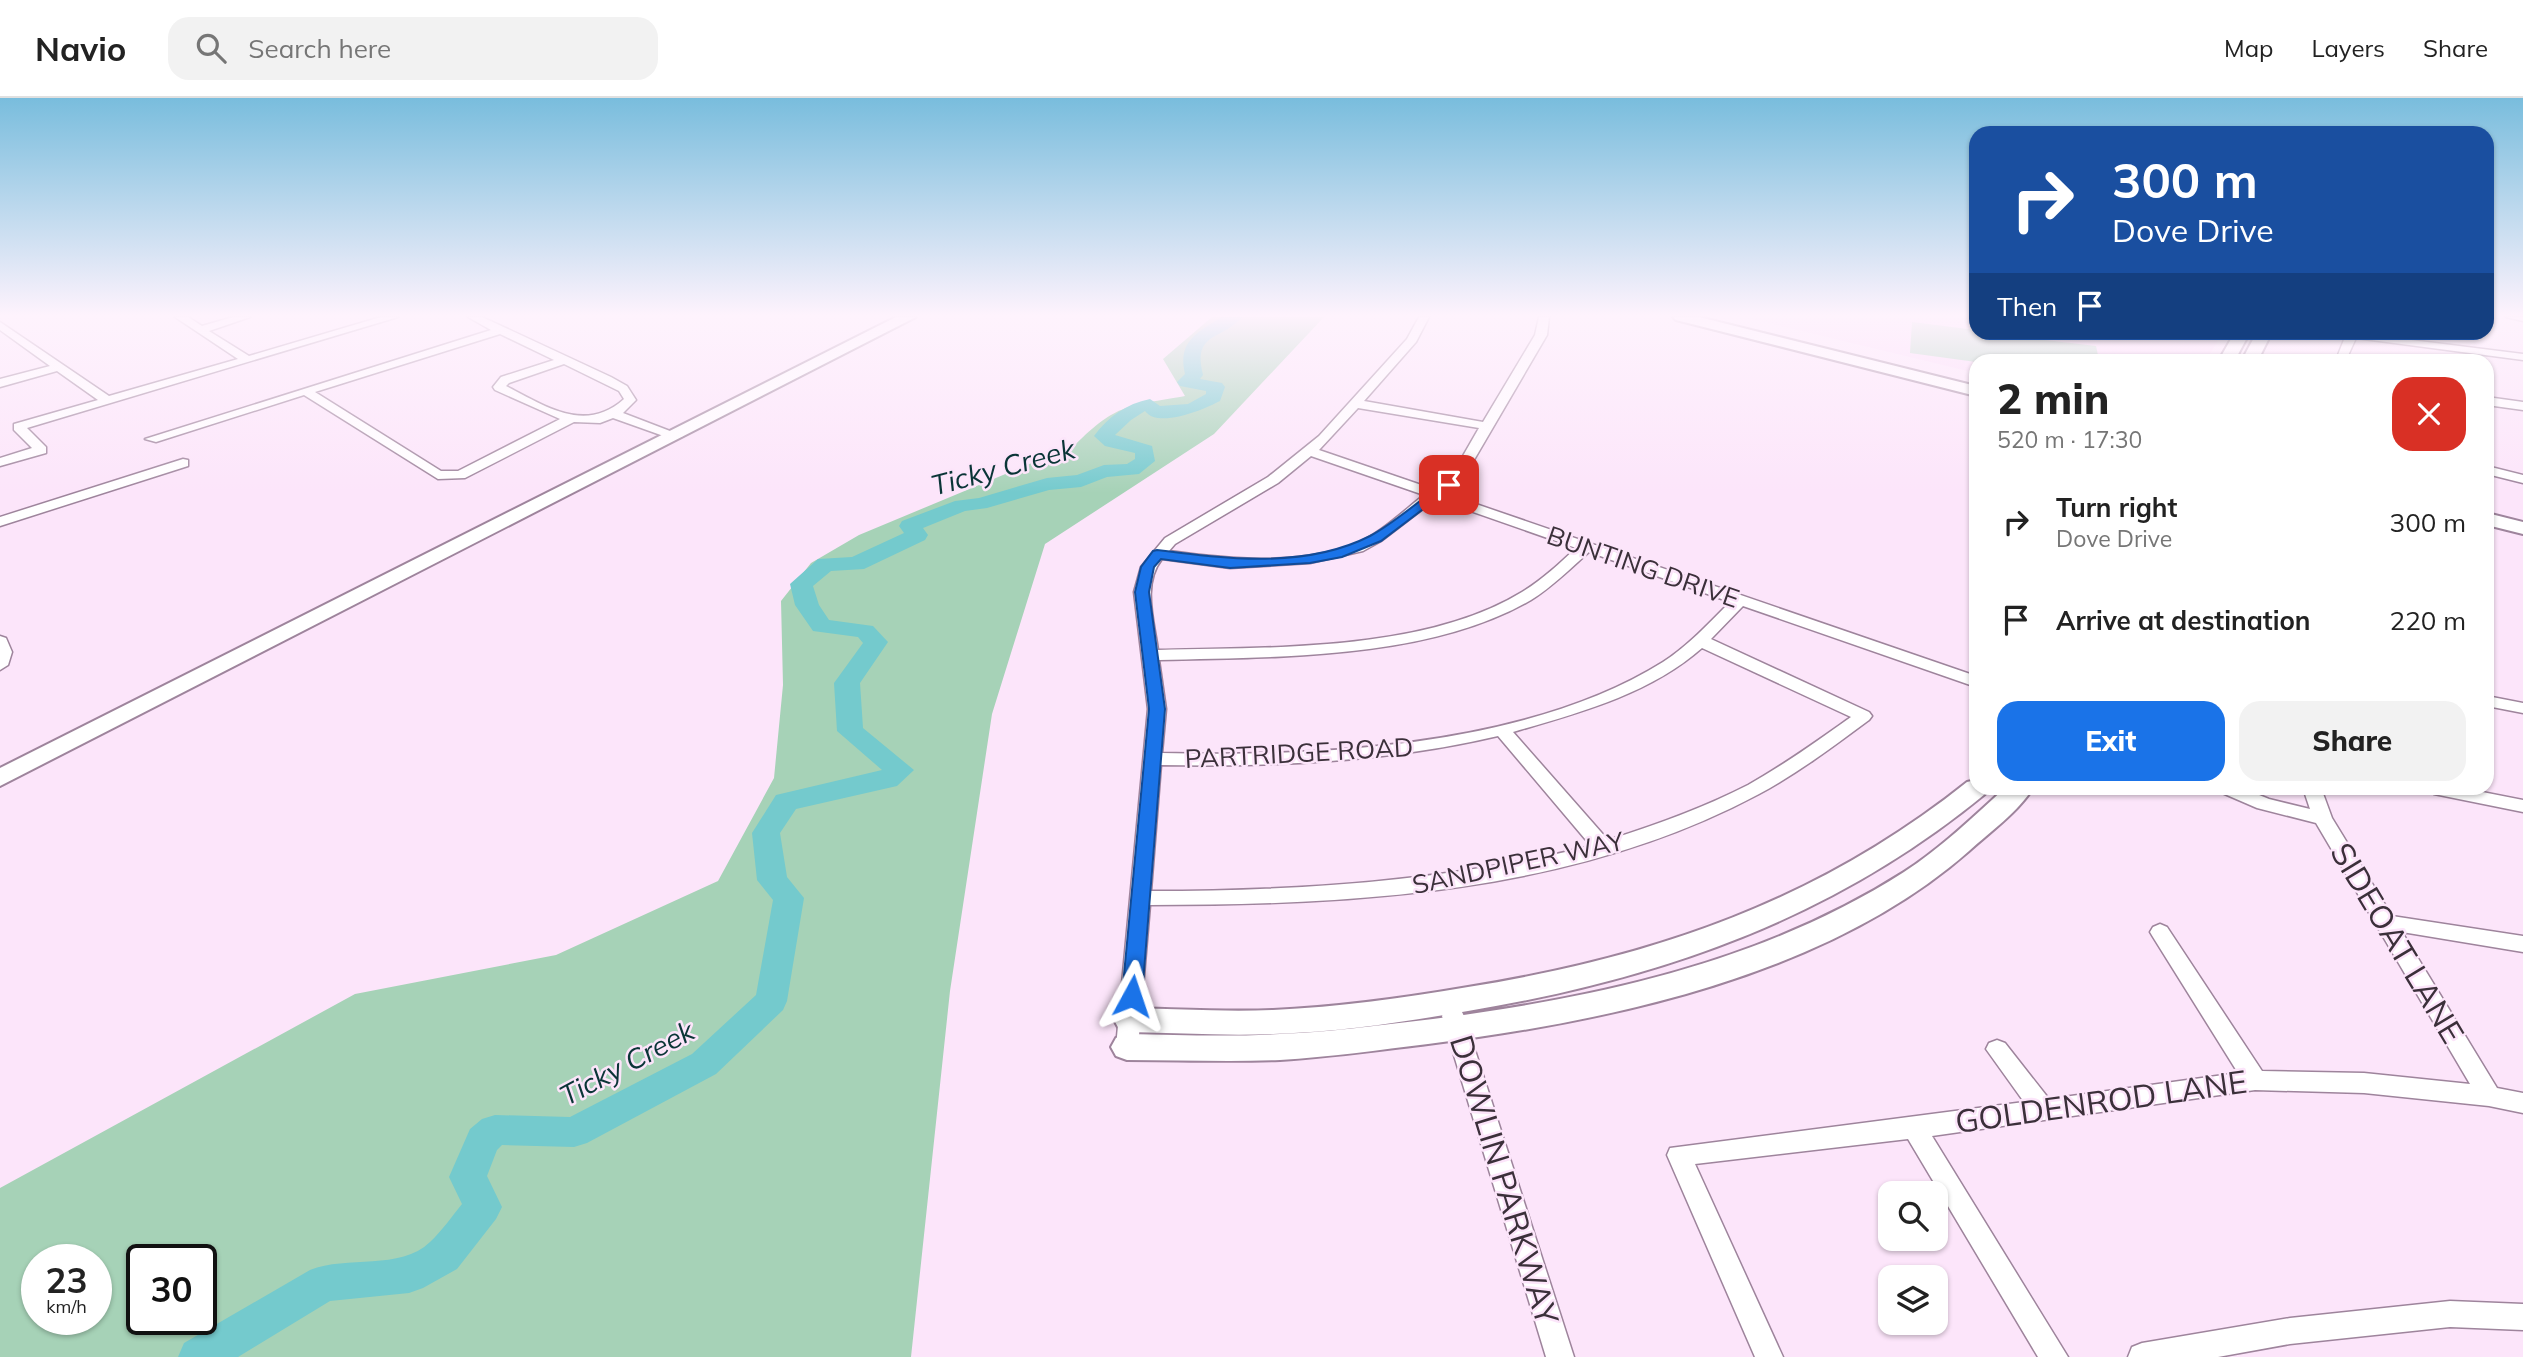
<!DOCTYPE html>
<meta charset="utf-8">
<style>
body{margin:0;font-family:Mulish,sans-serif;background:#f2f2f2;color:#222;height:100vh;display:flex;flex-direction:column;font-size:26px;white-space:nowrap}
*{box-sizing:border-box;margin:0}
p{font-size:23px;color:#767676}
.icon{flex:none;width:38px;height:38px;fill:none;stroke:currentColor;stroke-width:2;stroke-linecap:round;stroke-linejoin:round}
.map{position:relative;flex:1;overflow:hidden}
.drawer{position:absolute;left:1969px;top:256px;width:525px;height:441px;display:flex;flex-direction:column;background:#fff;border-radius:21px;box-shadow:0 2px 5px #0004}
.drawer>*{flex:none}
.guide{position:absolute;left:1969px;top:28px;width:525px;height:214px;border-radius:21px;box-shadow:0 2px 5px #0004;background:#1a4fa0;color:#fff;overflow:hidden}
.controls{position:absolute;left:1878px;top:1083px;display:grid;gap:14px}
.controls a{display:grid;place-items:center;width:70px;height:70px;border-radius:14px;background:#fff;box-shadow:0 2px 5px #0004;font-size:35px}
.speed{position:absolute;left:21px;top:1146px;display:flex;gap:14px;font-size:35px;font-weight:700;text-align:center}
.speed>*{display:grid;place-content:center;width:91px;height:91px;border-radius:50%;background:#fff;box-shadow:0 2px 5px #0004;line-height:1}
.speed small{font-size:18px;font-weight:400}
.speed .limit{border:4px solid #111;border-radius:10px;background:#fff;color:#111}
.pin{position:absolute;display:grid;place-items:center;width:60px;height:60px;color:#fff;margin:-30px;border-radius:14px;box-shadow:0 4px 10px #0006}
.me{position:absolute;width:77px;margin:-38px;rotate:5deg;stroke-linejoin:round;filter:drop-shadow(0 0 5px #0008)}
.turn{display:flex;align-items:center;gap:24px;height:147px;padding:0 28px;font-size:32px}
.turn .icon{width:91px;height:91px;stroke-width:2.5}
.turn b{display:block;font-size:49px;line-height:60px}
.then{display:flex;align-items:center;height:66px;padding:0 28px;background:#0003;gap:14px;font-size:26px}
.round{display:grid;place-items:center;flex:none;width:74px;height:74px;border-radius:21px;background:#f2f2f2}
.overview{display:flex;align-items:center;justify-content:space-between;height:119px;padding:0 28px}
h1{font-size:42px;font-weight:800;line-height:52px}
.cta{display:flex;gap:14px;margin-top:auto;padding:14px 28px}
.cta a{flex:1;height:80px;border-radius:21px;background:#1a73e8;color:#fff;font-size:28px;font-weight:800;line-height:80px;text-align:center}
.cta a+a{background:#f2f2f2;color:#222}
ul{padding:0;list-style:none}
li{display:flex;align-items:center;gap:21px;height:98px;padding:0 28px}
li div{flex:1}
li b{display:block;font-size:26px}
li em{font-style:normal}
header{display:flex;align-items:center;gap:42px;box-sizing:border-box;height:98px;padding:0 35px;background:#fff;border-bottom:2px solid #e0e0e0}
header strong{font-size:33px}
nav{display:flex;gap:38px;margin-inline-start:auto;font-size:24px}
.search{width:490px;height:63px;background:#f2f2f2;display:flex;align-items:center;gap:18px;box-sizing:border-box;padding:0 24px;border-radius:21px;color:#767676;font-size:26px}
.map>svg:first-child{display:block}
.built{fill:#fbd9f8}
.green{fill:#a6d2b7;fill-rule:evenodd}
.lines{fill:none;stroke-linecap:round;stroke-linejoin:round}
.river{fill:#74cacd;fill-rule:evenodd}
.street-casing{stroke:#9e849c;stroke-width:3}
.secondary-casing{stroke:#9e849c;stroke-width:4}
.street{fill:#fff;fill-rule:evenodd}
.secondary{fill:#fff;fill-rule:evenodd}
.route{fill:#1a73e8;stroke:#114b97;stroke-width:2}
.labels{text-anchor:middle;stroke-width:5;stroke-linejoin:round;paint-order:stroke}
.street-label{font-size:26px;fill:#3b303a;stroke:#fce5fa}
.water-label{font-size:28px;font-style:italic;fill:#0a3537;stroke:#fce5fa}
.near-street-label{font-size:32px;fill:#3b303a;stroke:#fce5fa}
</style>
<header>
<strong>Navio</strong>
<div class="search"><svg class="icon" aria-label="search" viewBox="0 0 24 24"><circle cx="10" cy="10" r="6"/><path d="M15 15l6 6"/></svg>Search here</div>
<nav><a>Map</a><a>Layers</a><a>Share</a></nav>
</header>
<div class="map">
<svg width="2523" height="1259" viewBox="0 0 2523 1259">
<rect width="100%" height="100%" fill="#fce5fa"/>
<!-- built -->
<path class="built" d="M1744,219H1976V234L2223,235L2206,262H1976V275Z"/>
<!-- green -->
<path class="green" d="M1212,219H1324L1214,336L1045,446L992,616L950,893L911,1259H0V1090L355,896L556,857L718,783L774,680L783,587L781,503L811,465L859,437L1075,347C1117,305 1129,308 1185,298L1163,261ZM37,1162H96V1222H37ZM142,1162H201V1222H142Z
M1912,224L1976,232V234L2096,248L2099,262L1976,264L1910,255Z"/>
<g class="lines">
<!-- river -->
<path class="river" d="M1222,219H1242C1221,243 1192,234 1203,277L1200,281L1222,285L1225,289L1220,303C1205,311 1158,331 1145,313L1131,322L1115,337L1152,348L1155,363L1139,376L1107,379L1081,389L1049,392L987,410L965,413L923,430L928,437L925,442L864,471L831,473L813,488L819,507L829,522L873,528L888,544L860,585L863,630L914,672L897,688L796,711L780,735L787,779L804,800L787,903L783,912L716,976L587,1045L574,1049L502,1047L497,1052L487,1078L502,1109L496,1121L457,1171L423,1190L409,1195L330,1203L238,1259H178L184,1245L310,1172C347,1157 400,1173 430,1144C442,1133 452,1118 462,1106L449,1079L470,1031L482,1021L495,1017L570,1019L692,956L756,897L773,802L757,782L752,735L776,697L882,672L837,633L834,585L863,545L858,539L813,533L795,507L790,486L818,461L852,459L904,435L899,428L902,423L955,403L979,400L1047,380L1077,377L1104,367L1127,366L1135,361V355L1105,348L1094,338C1109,318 1126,306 1150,301L1160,308L1188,306L1206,296V293L1180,288L1177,284L1185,276C1177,243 1198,234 1222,219Z"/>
<!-- street casing -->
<g class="street-casing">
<path id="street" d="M175,219H188L202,228L233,219H250L209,233L249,258L381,219H398L27,330L46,349V355L0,368V360L32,350L14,332V326L98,302L57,273L0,289V281L50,268L0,232V224L109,298L238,261Z
M468,219H482L611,279L627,288L636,302L623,315L683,338L672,341L613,320L600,325L574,324L465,380L438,381L304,297L156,344L145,341L491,232ZM500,236L554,262L501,279L493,289L495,292L560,321L458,373H441L315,294ZM564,266L619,293L624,301C585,336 545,308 506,288L509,285Z
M1419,219H1429L1416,244L1364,303L1483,324L1535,237L1539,219H1549L1547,237L1464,379L1444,395L1976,578V589L1743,508L1711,541L1869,614L1872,618L1869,622C1834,648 1798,675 1759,696C1574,795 1356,807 1150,807L1138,949L1135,955L1127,958L1119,955L1116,949L1148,611L1134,494L1141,469L1165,440L1268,379L1319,338L1407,241ZM1358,310L1479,330L1452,377L1433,391L1319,352ZM1311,358L1424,397C1402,414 1379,437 1353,447C1295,468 1228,461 1169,453L1175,446L1278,385ZM1436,401L1576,450C1559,466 1542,482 1522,494C1424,554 1270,549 1158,552C1154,522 1142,486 1162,461L1230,470L1310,465L1363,453L1381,443ZM1589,454L1730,504C1709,525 1688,548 1663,564C1527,649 1318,659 1162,655L1166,611L1159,562C1275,559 1428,562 1531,502C1552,489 1570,471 1589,454ZM1702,550L1851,619C1817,643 1784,667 1748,687C1703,710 1656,727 1608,742L1513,634C1579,615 1650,596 1702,550ZM1498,638L1591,748C1446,783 1300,793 1151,793L1161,667C1275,669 1387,664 1498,638Z
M2506,219H2523V223Z
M2347,234L2523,256V262L2356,240L2346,262H2336Z
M2487,299L2523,304V312L2487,307Z
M183,361L188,362V368L0,428V419Z
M2487,368L2523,377V385L2487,376Z
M0,538L6,540L12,554L8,567L0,572Z
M2487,598L2523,605V615L2487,608Z
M2218,690H2242L2269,701L2310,711L2303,690H2321L2332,720L2392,818L2523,838V854L2402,834L2497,990L2523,995V1015L2489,1008L2364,995L2255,992L1932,1038L2068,1259H2038L1908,1041L1695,1066L1783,1259H1755L1667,1057L1670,1050L2024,1004L1986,951L1989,945L1997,942L2005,945L2049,1001L2238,975L2153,839L2150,834L2153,829L2160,826L2167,829L2262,973L2364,975L2470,986L2316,725L2257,710L2220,694Z
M2425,690H2462L2523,702V714L2434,696Z
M1453,909L1461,912L1464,918L1574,1259H1546L1442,918L1445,912Z
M2450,1203L2523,1206V1232L2450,1229L2290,1246L2218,1259H2128L2132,1249L2142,1245L2290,1220Z"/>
</g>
<!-- secondary casing -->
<g class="secondary-casing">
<path id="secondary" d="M896,219H916L0,688V670Z
M1673,219H1699L1976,288V298L1676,222Z
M2235,234H2250L2235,262H2219Z
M2257,234H2272L2258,262H2242Z
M2487,415L2523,424V436L2487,427Z
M1976,682V690H1989L1985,696C1833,821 1660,881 1468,913C1404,924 1339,934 1273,936C1226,938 1178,935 1130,934L1119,931L1114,922L1119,913L1130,910C1178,911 1225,914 1273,912C1339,909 1404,900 1468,889C1655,859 1818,803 1967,684Z
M2005,690H2033C2018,714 1990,734 1969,753C1827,878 1610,923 1428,946C1379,952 1330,959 1280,962C1229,964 1178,962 1127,962L1116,958L1111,949L1116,940L1127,936C1178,937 1229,939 1280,936C1331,934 1382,927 1433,921C1597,900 1763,864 1904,774C1941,750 1973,719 2005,690Z"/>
</g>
<!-- street -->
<use href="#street" class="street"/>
<!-- secondary -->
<use href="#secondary" class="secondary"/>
</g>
<!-- sky -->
<linearGradient id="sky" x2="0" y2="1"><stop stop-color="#79bddd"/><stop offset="0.55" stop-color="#fef3fd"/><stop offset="1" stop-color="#fef3fd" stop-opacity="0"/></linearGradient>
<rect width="2523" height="395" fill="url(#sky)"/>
<!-- route -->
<path class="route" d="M1445,384L1455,387L1381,443L1342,459L1310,465L1230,470L1161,461L1154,469L1149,494L1165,611L1142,898L1139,903H1125L1122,898L1149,611L1135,494L1141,469L1153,453L1157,452C1227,461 1305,471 1370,438C1396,424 1421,401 1445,384Z"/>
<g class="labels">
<!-- street labels -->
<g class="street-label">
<text transform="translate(1643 469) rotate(19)" y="9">BUNTING DRIVE</text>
<text transform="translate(1299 655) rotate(-3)" y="9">PARTRIDGE ROAD</text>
<text transform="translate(1518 765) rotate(-12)" y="9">SANDPIPER WAY</text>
</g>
<!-- water labels -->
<g class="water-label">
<text transform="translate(1003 369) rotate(-15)" y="10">Ticky Creek</text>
<text transform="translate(627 965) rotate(-28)" y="10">Ticky Creek</text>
</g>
<!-- near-street labels -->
<g class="near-street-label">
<text transform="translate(2397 845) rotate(59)" y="11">SIDEOAT LANE</text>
<text transform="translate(2101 1004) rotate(-8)" y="11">GOLDENROD LANE</text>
<text transform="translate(1504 1082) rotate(73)" y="11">DOWLIN PARKWAY</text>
</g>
</g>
</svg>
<div class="controls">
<a><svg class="icon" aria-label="search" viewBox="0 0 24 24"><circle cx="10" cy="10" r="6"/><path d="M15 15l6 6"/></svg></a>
<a><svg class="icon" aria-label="layers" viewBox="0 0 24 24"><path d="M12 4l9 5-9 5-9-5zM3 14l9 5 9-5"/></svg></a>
</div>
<div class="speed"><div>23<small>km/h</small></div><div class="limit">30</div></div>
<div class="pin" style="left:1449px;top:387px;background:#d93025"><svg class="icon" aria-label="arrive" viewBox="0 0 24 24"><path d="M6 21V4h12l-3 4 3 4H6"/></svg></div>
<svg class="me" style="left:1132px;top:898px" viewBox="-20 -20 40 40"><path d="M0-17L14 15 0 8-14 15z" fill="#1a73e8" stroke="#fff" stroke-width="4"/></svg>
<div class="guide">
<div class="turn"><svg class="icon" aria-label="right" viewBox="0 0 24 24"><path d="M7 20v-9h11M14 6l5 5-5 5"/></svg><div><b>300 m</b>Dove Drive</div></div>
<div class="then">Then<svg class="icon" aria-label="arrive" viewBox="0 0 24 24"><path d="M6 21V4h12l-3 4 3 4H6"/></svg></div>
</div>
<section class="drawer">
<div class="overview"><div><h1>2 min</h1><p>520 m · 17:30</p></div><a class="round" style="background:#d93025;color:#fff"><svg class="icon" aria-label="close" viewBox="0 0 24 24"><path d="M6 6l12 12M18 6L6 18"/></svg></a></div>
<ul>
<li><svg class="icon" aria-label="right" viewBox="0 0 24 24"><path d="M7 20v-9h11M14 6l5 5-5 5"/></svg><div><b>Turn right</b><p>Dove Drive</p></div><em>300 m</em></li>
<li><svg class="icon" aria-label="arrive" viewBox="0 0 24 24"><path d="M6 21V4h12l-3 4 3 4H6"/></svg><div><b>Arrive at destination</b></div><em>220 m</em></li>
</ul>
<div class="cta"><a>Exit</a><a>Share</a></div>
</section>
</div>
